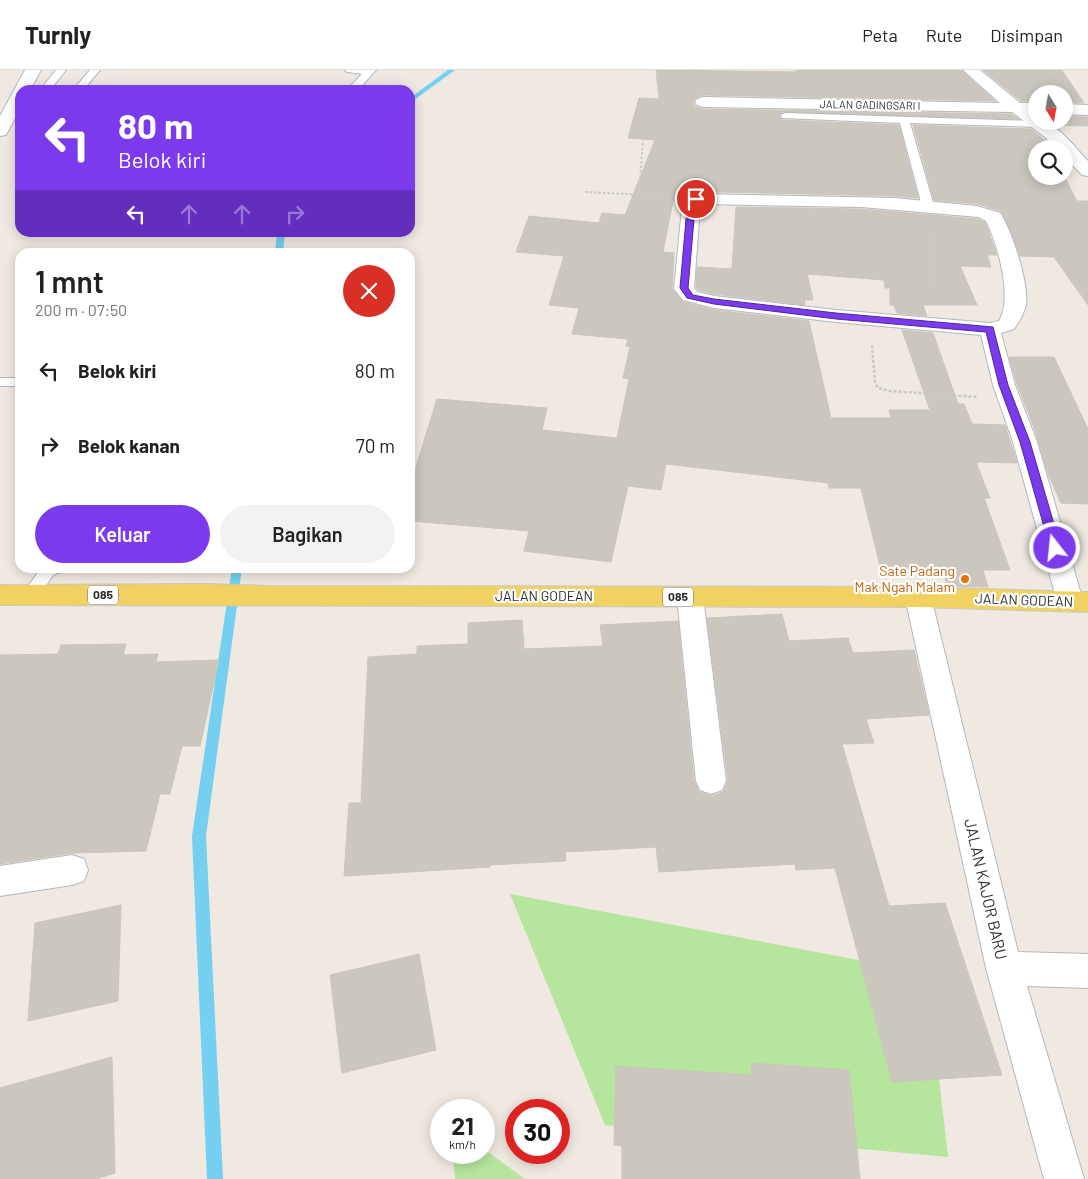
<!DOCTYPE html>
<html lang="id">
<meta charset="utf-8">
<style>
body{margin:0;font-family:Barlow,sans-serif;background:#f2f2f2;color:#222;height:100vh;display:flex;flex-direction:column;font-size:19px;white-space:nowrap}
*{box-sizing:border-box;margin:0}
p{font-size:16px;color:#767676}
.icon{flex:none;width:28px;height:28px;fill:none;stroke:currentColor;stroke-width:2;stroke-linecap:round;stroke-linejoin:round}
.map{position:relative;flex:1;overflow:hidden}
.side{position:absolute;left:15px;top:178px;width:400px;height:325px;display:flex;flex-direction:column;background:#fff;border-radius:15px;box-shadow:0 2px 12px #0003}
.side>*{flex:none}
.guide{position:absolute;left:15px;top:15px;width:400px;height:152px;border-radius:15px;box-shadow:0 2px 12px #0003;background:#7c3aed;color:#fff;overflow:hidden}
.needle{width:32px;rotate:169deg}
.fabs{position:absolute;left:1028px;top:15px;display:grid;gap:10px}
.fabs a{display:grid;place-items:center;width:45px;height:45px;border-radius:50%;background:#fff;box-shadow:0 2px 12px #0003;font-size:25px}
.speed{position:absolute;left:430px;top:1029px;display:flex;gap:10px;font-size:25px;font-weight:700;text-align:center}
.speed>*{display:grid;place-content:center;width:65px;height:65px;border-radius:50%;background:#fff;box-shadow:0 2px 12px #0003;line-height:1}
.speed small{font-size:12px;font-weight:400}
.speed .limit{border:8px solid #d22;background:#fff;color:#111}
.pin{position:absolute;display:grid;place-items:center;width:42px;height:42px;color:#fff;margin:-21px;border:2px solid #fff;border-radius:50%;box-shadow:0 1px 5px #0007}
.me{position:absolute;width:55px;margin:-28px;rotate:344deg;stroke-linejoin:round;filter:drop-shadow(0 0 4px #0008)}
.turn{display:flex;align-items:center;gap:18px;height:105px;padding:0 20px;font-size:22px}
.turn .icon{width:65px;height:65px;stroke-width:2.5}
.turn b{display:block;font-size:35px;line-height:42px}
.lanes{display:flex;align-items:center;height:48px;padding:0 20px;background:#0003;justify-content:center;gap:25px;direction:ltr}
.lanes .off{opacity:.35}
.round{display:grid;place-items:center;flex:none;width:52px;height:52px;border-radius:26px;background:#f2f2f2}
.summary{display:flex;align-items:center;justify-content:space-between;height:85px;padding:0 20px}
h1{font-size:30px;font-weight:600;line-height:38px}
.primary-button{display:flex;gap:10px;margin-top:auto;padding:10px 20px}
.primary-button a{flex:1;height:58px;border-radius:30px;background:#7c3aed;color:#fff;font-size:20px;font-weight:600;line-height:58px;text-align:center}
.primary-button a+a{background:#f2f2f2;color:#222}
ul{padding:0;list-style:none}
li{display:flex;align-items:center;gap:15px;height:75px;padding:0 20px}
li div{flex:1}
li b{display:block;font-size:19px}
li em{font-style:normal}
header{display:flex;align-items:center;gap:30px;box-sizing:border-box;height:70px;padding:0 25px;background:#fff;border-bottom:1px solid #e0e0e0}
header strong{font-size:24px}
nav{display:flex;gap:28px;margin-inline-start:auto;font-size:18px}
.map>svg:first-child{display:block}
.green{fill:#b6e59e}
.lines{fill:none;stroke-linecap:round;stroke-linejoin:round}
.stream{fill:#75cff0;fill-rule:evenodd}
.building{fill:#cbc7bf;stroke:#cbc5ba}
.service-casing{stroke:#b4b7c1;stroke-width:2}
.minor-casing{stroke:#b4b7c1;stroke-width:2}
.primary-casing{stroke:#c9c9c9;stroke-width:2}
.path-far1{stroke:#c9c9c9;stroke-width:2;stroke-dasharray:2.5 2;stroke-linecap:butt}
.path{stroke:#c9c9c9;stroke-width:2.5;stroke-dasharray:3 2;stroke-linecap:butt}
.service{fill:#fff;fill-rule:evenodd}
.minor{fill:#fff;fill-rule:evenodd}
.primary{fill:#f2d163;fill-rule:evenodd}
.route{fill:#7c3aed;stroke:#51269a}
.food-dot{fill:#e8710a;stroke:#fff;stroke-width:2}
.labels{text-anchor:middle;stroke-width:4.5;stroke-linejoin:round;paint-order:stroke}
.far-street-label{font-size:11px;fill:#2e2e2e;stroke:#fff}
.shield{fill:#fff;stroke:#6d6d6d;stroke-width:1}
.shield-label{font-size:12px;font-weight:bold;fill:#2e2e2e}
.food-label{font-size:14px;fill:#c56008;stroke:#fff;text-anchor:end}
.street-label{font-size:14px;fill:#2e2e2e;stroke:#fff}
.near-street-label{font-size:16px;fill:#2e2e2e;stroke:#fff}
</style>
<header>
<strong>Turnly</strong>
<nav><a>Peta</a><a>Rute</a><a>Disimpan</a></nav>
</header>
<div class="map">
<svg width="1088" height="1109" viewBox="0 0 1088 1109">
<rect width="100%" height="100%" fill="#efe9e1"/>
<!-- green -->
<path class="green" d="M510,824L927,903L948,1087L605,1055Z
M484,1079L525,1109H455L453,1083L484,1082Z"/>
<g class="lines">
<!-- stream -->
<path class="stream" d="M448,0H455L410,33V28Z
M277,162H285L283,182H275Z
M232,498H242L206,766L223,1109H207L192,766Z"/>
</g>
<!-- building -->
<path class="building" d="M656,0L796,2V0H961L995,31L703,25L695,28L693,33L696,37L703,39L1011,44L1018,49L782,42L779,47L782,50L899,55L918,128L894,126L675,121L663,182L674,183L672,219L683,232L714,240L809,251L831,348H891L889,340H930L902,260L933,263L958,334H964L972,354L1005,355L1017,393L976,392L990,428H984L1010,500H983L988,517L947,516L943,500H881L861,418H829L828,413L666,394L661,420L628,416L611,492L524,481L529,461L410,451V416L437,329L547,338L542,360L617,368L629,309L623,308L630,277L626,276L628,269L572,264L579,238L549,235L564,186L516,182L529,146L599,153L602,143L625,145L655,70L628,68L639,28L659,29Z
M983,0H1062L1084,33L1064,32V24H1036V31H1021Z
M1064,46L1088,47V56L1054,55L1046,51H1064Z
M913,55L1031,59L1048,73L1051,79H1036V106H1064L1077,131H1088V235L1054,187L1020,186L1011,161L1001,141L978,134L934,130Z
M736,137L861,139L978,149L985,152L997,185H987L991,197L960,196L977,235H923L927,246L897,243L894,235H890V218H885L884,210L807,204L813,230H804L805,235L714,224L698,220L696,217L697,197L732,199Z
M1009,287H1054L1088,359V434L1061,433L1048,404L1033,355L1017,314Z
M782,544L789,571L848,568L853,583L914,580L929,645L866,649L874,673L842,674L889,836L945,833L1002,1005L892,1012L835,798L796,800L795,794L659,802L656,777L565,782L566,791L490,795V797L344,806L349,733H361L368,587L417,584V576L468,574V553L522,550L524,579L603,576L600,555L678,551L694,711L699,722L712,726L723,722L728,711L707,548Z
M126,574L123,585L158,584L156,592L219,590L200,676H182L170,724H160L146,781L72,783L0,794V585L58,584L61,575Z
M121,835L118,931L28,951L35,853Z
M419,884L436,980L342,1003L330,905Z
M112,987L115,1103L96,1109H0V1018Z
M751,993L849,1000L860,1109H622V1076L614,1075L616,996L752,1005Z"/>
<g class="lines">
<!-- service casing -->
<g class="service-casing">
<path id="service" d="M56,0H66L50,20H40Z
M90,0H100L83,20H73Z
M345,0H376L358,20H347L362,4L347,2Z
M786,43L1036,51L1044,52L1045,54L1040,57L910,53L934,136L928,139L922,136L900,53L782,48L781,46L782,44Z
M0,308H20V316H0Z
M41,498H63L61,502L53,505L37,529L31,531L25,529L22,525Z"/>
</g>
<!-- minor casing -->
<g class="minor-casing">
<path id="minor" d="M25,0H41L30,20H20V39L6,65L0,66V46Z
M963,0H980L1020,33H1036V43H1033L1036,45V51C1057,51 1074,77 1088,91V106L1082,105L1064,86V79H1057L1045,67L1012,42L703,37L697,35L695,32L697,29L703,27L1000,33Z
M1064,34L1088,35V45L1064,44Z
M697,124L894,128L977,136L1000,143C1012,160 1029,214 1026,235C1024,244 1019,252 1014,259L1001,263L1015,315L1037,372L1083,531L1080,538L1070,541L1060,538L1057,531L1013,372L993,315L981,265L836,252L714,238L683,230L674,219L682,138L691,125ZM702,134L861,137L979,147L986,151C998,175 1013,227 999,251L990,253L836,240L714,226L697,222L694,218L700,138Z
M690,517L700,520L703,527L726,711L722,720L711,724L700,720L696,711L677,527L680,520Z
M918,517L928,520L931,527L1018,882L1088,884V918L1027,916L1084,1109H1044L986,898L905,527L908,520Z
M72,785L84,789L88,800L84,811L72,815L0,826V796Z"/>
</g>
<!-- primary casing -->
<g class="primary-casing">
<path id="primary" d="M206,514L269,516L918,517L1088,522V542L918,537L0,535V515Z"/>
</g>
<!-- path-far1 -->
<path class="path-far1" d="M585,122L666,126
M639,125L643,70
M930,161L932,187"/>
<!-- path -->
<path class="path" d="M932,186L937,230
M872,275L875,313L878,318L890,321L977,327"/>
<!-- service -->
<use href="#service" class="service"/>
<!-- minor -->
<use href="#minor" class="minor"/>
<!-- primary -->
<use href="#primary" class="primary"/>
</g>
<!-- route -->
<path class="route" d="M694,127L700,129L695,138L689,207L688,218L693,225L714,229L836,243L993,257L1008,315L1030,372L1061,478L1059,481H1051L1050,478L1020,372L999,315L986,262L836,249L714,234L687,228L680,218L687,138Z"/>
<!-- markers -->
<circle class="food-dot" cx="965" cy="509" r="5"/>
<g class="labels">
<!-- far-street labels -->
<g class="far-street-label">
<text transform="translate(870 35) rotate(1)" y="4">JALAN GADINGSARI I</text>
</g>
<!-- shield labels -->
<g class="shield">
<rect x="88" y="515.5" width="30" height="19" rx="4"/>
<rect x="663" y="517.5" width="30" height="19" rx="4"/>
</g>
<g class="shield-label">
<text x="103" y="529">085</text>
<text x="678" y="531">085</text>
</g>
<!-- food labels -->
<g class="food-label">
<text x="955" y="506">Sate Padang<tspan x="955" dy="16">Mak Ngah Malam</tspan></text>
</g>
<!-- street labels -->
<g class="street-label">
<text x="544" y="531">JALAN GODEAN</text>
<text transform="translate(1024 530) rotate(2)" y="5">JALAN GODEAN</text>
</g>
<!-- near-street labels -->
<g class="near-street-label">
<text transform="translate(986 819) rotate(77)" y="6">JALAN KAJOR BARU</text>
</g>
</g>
</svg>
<div class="fabs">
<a><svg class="needle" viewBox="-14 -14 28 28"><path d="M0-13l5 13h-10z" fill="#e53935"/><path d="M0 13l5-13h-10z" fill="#767676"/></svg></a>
<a><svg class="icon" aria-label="search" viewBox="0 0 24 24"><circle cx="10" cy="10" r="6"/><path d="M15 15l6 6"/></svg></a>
</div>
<div class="speed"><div>21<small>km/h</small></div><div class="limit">30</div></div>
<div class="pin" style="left:696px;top:129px;background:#d93025"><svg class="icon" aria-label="arrive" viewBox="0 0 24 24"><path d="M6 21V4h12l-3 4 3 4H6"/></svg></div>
<svg class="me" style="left:1055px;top:478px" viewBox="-20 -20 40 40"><circle r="17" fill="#7c3aed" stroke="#fff" stroke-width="3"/><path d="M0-11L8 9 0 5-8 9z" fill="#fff"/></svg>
<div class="guide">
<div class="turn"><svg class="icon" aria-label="left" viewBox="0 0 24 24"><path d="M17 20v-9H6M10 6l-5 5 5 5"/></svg><div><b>80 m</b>Belok kiri</div></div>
<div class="lanes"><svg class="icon" aria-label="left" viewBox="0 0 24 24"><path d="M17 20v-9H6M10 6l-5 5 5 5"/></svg><svg class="icon off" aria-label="ahead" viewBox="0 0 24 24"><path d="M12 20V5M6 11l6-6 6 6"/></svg><svg class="icon off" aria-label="ahead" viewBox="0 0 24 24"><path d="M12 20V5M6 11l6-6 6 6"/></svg><svg class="icon off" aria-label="right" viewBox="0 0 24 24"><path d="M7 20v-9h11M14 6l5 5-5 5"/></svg></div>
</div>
<section class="side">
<div class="summary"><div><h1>1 mnt</h1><p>200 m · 07:50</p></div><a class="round" style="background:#d93025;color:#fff"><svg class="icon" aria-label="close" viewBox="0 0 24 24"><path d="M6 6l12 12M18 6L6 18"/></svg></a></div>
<ul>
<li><svg class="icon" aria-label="left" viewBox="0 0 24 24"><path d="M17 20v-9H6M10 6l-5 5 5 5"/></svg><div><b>Belok kiri</b></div><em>80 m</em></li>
<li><svg class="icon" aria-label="right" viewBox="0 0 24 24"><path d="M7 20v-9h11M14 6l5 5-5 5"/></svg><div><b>Belok kanan</b></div><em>70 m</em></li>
</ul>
<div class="primary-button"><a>Keluar</a><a>Bagikan</a></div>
</section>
</div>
